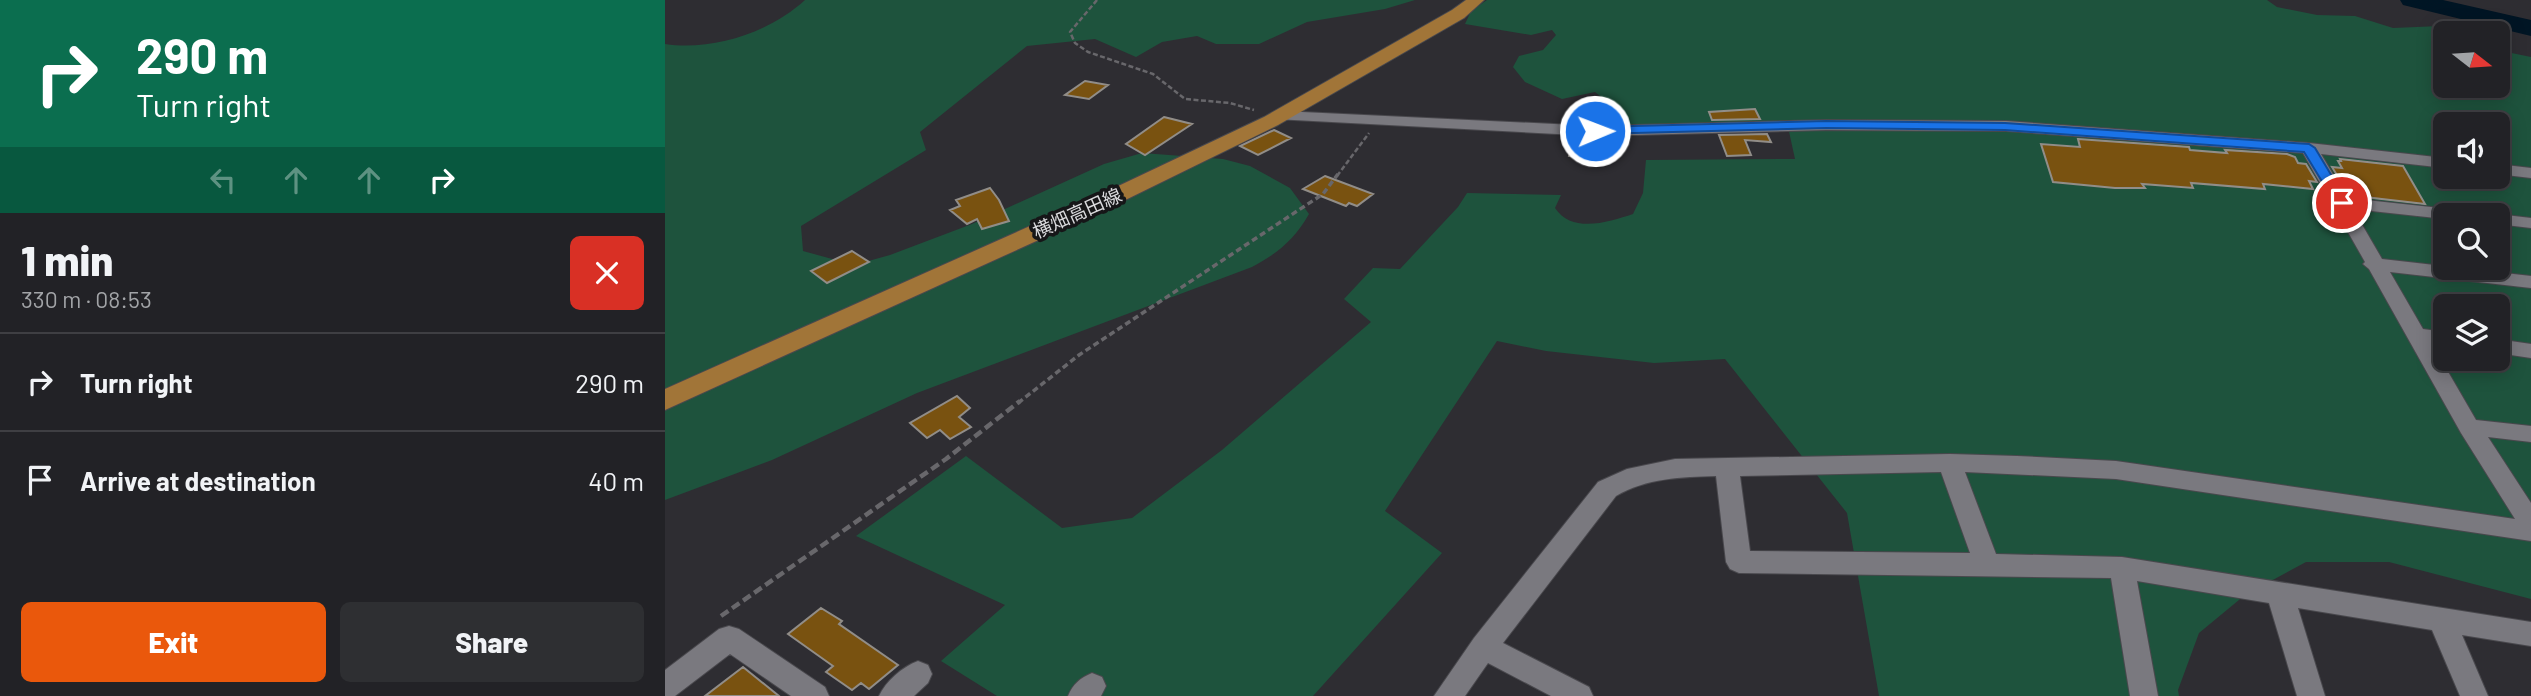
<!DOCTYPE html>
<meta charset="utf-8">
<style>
body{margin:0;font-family:Barlow,"Noto Sans JP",sans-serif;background:#2e2f32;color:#f1f3f6;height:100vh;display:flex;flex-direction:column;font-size:26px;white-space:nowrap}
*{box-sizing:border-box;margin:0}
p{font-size:23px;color:#a2a4a7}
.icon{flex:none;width:38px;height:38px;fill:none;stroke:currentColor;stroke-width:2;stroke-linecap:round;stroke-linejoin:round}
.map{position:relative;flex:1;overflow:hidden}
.panel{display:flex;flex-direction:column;background:#222226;width:665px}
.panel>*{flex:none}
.hud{background:#0b6e4f;color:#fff;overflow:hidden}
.needle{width:46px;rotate:107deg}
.tools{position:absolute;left:1768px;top:21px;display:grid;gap:14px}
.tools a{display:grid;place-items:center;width:77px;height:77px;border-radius:10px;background:#222226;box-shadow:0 4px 18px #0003,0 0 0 2px #3f3f43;font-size:35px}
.pin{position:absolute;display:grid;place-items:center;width:60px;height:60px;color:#fff;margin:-30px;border:4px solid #fff;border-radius:50%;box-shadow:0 2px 7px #0007}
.me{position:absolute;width:77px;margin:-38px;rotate:89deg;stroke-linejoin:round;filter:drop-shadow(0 0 5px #0008)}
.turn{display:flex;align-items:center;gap:24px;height:147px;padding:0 21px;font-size:32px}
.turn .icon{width:91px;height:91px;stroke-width:2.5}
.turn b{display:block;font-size:49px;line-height:60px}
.lanes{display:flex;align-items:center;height:66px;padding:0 21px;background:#0003;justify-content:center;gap:35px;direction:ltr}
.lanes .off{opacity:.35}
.round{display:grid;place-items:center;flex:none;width:74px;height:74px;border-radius:10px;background:#2e2f32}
.head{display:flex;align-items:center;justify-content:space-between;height:119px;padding:0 21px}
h1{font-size:42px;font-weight:800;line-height:52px}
.button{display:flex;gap:14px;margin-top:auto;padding:14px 21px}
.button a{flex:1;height:80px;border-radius:10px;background:#ea580c;color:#fff;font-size:28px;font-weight:800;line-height:80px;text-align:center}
.button a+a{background:#2e2f32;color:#f1f3f6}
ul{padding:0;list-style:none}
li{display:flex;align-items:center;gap:21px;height:98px;padding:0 21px;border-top:2px solid #3f3f43}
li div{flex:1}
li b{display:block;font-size:26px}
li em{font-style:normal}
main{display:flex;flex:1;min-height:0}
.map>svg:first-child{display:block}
.green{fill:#1e533d;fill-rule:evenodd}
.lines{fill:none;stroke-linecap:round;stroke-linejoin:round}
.river{fill:#001524;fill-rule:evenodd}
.building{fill:#795210;stroke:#918d88;stroke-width:2}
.minor-casing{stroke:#49484d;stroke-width:2}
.major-casing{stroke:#49484d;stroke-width:2}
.path-far2{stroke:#68676b;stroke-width:2.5;stroke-dasharray:5 2.5;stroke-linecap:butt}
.path-far1{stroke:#68676b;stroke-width:3.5;stroke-dasharray:6 3.5;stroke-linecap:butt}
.path{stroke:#68676b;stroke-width:4.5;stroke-dasharray:9 4.5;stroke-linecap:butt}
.minor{fill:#7a797f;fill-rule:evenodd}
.major{fill:#a17538;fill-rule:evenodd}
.route{fill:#1a73e8;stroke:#114b97;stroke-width:2}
.labels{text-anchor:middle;stroke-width:7;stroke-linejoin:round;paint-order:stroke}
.street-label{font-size:19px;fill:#dadadd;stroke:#161618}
</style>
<main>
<section class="panel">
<div class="hud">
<div class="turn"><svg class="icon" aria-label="right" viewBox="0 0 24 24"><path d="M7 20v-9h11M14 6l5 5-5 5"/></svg><div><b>290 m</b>Turn right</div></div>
<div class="lanes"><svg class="icon off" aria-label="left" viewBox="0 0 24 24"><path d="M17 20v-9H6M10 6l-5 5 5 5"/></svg><svg class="icon off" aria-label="ahead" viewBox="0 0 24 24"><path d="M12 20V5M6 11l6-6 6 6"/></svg><svg class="icon off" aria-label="ahead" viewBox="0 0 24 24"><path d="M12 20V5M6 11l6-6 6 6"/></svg><svg class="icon" aria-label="right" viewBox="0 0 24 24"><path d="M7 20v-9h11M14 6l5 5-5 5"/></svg></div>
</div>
<div class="head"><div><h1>1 min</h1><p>330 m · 08:53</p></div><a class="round" style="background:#d93025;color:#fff"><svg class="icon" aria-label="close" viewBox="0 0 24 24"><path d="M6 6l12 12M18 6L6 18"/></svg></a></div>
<ul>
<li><svg class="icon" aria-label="right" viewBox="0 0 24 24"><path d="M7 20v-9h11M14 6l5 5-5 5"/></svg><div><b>Turn right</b></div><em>290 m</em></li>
<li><svg class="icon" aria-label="arrive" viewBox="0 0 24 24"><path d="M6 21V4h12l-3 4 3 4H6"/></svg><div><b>Arrive at destination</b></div><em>40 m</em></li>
</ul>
<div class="button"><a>Exit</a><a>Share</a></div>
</section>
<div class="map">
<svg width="1866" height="696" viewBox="0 0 1866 696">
<rect width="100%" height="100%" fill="#2e2d32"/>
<!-- green -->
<path class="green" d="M140,0H750L720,9L642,22L594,44H551L532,36L497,42L471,57L430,39L362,46L255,132L261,150L136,226L138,251L189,265L225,255L307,224L439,164L477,153L558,159L585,166L625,188L644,214C629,240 613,253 587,267L252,393L107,460L0,500V44C47,51 104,33 140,0Z
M822,0H1602L1612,7L1652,15L1690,16L1728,28L1775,26L1797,33H1780V86H1832V50L1866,57V599L1724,562H1641L1580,595L1534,633L1513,690L1514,696H1214L1182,513L1060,359L989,363L881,351L832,341L720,511L777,553L648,696H332L276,661L340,605L191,536L301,456L397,528L467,518L557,450L706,322L679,299L708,268L735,269L793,207L802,193L896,195L890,208C907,234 944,222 968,214L978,193L981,160L1130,159L1123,127L958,128L960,116L930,92L897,99L860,82L848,67L854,56L878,50L891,35L887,30L866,35L800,24L806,11ZM1780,124H1832V177H1780ZM1780,215H1832V268H1780ZM1780,306H1832V359H1780Z"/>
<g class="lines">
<!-- river -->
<path class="river" d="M1735,0H1778L1866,20V36L1738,5Z"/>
</g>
<!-- building -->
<path class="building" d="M420,81L443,85L424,99L400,95Z
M1090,109L1095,119L1047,120L1044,112Z
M499,117L527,124L480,155L461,144Z
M609,130L626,138L593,155L575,146Z
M1102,134L1106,142L1080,140L1086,155L1062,156L1054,135Z
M907,138L930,139L928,157L904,156Z
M1413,139L1524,147L1525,150L1562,153L1560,150L1622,154L1630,157L1633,163L1641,164L1652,182L1644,181L1648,189L1598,184L1600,189L1526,183L1528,188L1477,184L1480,188H1450L1388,182L1376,144L1415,147Z
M1675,159L1738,166L1760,204L1691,196L1686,186L1678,185L1667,167L1677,168L1673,161H1676Z
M660,176L708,194L692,206L684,203L681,206L638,189Z
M325,188L334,200L344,221L317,229L312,219L302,224L285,210L295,206L291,200Z
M187,251L204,262L162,283L146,271Z
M292,396L305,408L294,417L306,427L285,439L275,430L262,438L245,423Z
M156,608L177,621L174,624L233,665L204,689L196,683L187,690L161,672L168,666L123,634Z
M78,667L114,696H40Z"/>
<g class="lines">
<!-- minor casing -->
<g class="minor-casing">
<path id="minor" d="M616,111L930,126L1161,120L1341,121L1644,143L1780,158V168L1656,154L1682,198L1794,210L1803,215H1780V219L1688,209L1717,259L1866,276V288L1725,272L1758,329L1780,332V346L1767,344L1811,420L1866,426V442L1823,437L1866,503V541L1451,479L1300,472L1331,554L1457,557L1866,622V646L1797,635L1823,696H1795L1767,630L1633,608L1660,696H1632L1604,603L1472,581L1493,696H1465L1446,578L1074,573L1065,569L1061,562L1051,476C1016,477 982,478 951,496L838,643L924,687L928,696H886L823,663L800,696H769L809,638L933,482L962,469L1010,459L1285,454L1352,456L1451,461L1850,519L1796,433L1704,269L1698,264L1700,262L1638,153L1341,131L1161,130L930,136L610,119L608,116L610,113ZM1276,472L1305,553L1085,551L1075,476Z
M1832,164L1866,168V178L1832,174Z
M1832,214L1866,218V228L1832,224V215H1826Z
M1832,339L1866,344V358L1832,353Z
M64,626L74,629L160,687L164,696H126L65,654L10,696H0V670L54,629Z
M253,661L263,665L267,674L263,683L249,696H214C221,681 237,667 253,661Z
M427,673L437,677L441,686L436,696H403C408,684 415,678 427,673Z"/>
</g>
<!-- major casing -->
<g class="major-casing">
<path id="major" d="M801,0H819L799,18L613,125L444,208L0,410V389L428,198L599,117L787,10Z"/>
</g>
<!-- path-far2 -->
<path class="path-far2" d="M432,0L405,32L410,43L423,52L488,74L520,99L565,103L589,110
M672,176L704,133"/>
<!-- path-far1 -->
<path class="path-far1" d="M353,403L414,355L658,194L673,174"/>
<!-- path -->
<path class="path" d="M56,616L281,459L355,401"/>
<!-- minor -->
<use href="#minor" class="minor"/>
<!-- major -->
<use href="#major" class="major"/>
</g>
<!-- route -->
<path class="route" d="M1161,121L1340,123L1644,144L1650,148L1683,203L1681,206H1672L1639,152L1340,130L1161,128L930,134L924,131L930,127Z"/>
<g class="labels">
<!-- street labels -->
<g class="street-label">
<text transform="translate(412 213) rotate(-24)" y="7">横畑高田線</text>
</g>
</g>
</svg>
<div class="tools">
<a><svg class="needle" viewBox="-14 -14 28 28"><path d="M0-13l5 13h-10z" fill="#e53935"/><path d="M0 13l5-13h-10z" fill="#a2a4a7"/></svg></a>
<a><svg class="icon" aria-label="sound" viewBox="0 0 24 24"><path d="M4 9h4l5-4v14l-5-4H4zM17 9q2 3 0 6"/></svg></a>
<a><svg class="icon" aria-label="search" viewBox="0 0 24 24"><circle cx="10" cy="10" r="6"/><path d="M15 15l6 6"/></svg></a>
<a><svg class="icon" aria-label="layers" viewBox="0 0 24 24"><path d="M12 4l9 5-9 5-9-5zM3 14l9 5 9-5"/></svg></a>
</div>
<div class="pin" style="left:1677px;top:203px;background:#d93025"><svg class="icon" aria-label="arrive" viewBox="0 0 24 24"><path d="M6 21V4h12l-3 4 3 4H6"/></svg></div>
<svg class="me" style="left:930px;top:131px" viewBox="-20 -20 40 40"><circle r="17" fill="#1a73e8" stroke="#fff" stroke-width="3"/><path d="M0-11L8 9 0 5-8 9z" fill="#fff"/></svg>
</div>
</main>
